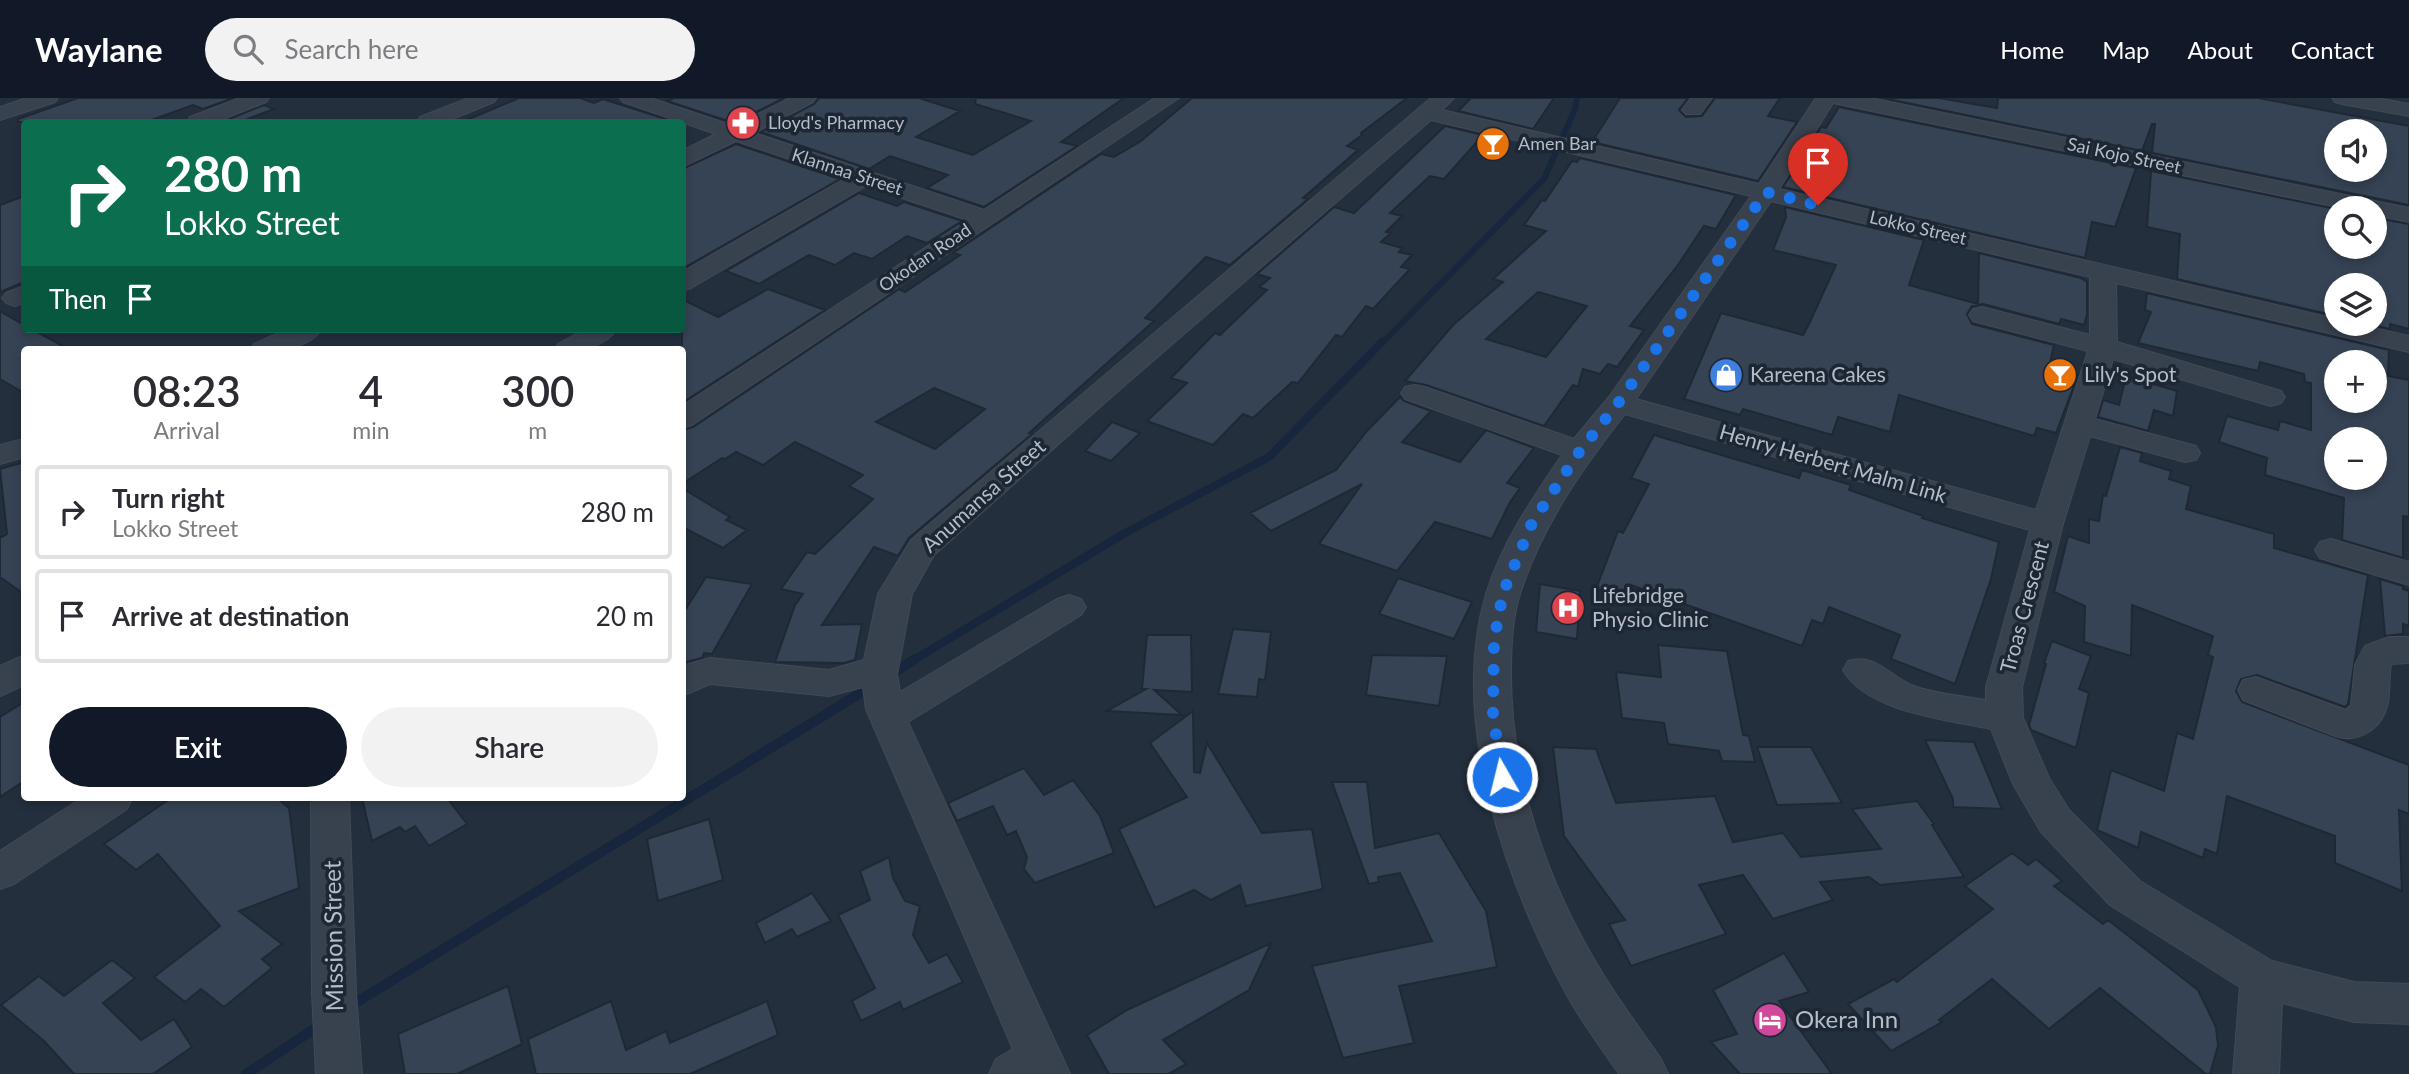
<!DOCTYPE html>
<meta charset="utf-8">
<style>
body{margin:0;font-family:Lato,sans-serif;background:#f2f2f3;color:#2b2b33;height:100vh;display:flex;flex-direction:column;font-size:26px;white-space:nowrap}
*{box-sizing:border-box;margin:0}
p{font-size:23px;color:#7c7c81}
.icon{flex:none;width:38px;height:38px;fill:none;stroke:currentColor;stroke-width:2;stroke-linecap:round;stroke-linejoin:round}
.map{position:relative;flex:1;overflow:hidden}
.drawer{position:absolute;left:21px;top:248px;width:665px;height:455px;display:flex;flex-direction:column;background:#fff;border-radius:7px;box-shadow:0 4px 10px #0003}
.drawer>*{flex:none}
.hud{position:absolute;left:21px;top:21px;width:665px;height:214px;border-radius:7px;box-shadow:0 4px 10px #0003;background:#0b6e4f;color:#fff;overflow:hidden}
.buttons{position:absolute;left:2324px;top:21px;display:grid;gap:14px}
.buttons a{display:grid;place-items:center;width:63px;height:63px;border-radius:50%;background:#fff;box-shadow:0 4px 10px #0003;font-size:35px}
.pin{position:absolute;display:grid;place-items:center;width:60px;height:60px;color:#fff;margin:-72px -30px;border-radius:50% 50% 50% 0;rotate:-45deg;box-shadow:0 0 7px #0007}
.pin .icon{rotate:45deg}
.me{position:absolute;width:77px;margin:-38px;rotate:352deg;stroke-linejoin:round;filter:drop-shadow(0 0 5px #0008)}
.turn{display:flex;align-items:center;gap:24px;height:147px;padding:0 28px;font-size:32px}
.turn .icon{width:91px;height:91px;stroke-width:2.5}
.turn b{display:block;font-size:49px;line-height:60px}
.then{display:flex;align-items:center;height:66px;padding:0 28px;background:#0003;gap:14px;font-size:26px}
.eta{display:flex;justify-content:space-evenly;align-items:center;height:119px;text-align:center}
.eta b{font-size:42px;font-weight:600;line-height:49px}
.button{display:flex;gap:14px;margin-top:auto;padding:14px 28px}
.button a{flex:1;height:80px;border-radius:42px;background:#111827;color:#fff;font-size:28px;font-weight:600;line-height:80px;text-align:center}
.button a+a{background:#f2f2f3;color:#2b2b33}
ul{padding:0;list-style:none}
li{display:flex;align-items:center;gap:21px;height:94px;margin:0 14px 10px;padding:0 14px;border:4px solid #e1e1e2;border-radius:7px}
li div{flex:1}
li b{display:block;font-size:26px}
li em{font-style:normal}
header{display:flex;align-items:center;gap:42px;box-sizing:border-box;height:98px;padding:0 35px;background:#111827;color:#fff}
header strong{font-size:33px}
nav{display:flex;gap:38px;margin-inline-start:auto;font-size:24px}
.search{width:490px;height:63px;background:#f2f2f3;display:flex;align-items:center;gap:18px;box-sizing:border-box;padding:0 24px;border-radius:38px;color:#7c7c81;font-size:26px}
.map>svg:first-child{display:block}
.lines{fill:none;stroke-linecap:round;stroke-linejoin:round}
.stream-far2{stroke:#17263c;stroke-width:6}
.stream-far1{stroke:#17263c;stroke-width:8}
.stream{stroke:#17263c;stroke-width:10}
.building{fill:#364354;stroke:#1f2835;stroke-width:2;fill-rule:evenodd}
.minor-casing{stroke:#414a57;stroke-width:2}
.minor{fill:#38414e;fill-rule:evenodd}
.route{stroke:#1a73e8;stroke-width:12;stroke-dasharray:0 21.6}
.labels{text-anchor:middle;stroke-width:7;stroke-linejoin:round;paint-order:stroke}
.far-poi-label{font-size:18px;fill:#b4bcc9;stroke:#1d2633;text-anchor:start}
.far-street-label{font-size:18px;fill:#b4bcc9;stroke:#1d2633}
.poi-label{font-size:21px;fill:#b4bcc9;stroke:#1d2633;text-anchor:start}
.street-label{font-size:21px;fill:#b4bcc9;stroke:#1d2633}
.near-street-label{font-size:24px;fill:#b4bcc9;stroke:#1d2633}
.near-poi-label{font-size:24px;fill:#b4bcc9;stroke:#1d2633;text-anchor:start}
</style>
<header>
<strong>Waylane</strong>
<div class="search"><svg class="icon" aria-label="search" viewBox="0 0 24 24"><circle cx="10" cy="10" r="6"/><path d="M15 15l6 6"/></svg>Search here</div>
<nav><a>Home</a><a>Map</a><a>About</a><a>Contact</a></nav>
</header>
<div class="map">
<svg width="2409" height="976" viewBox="0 0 2409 976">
<rect width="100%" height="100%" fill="#242f3e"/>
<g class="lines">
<!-- stream-far2 -->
<path class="stream-far2" d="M1382,245L1544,81L1575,11L1577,0"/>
<!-- stream-far1 -->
<path class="stream-far1" d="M912,563L1125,435L1269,359L1383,243"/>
<!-- stream -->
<path class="stream" d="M890,577L915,561
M347,910L872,588
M246,976L323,925"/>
</g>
<!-- building -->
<path class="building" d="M78,0H233L203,11L193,7L146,24H18V21Z
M519,0H580L594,5L603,1L675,24H462Z
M674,0H784L734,25L667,3Z
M819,0H919L960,13L916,39L973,57L1031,23L975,6L976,0H1124L1061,44L1077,48L984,109L927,90L948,77L890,58L869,71L761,34L814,6Z
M1192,0H1407L1361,35L1362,37L1347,48L1358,52L1303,100L1308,101L1230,167L1206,159L1145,220L1154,223L1029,335L1032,336L909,440L898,458L874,449L822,527L862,526L855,562L844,565L775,564L795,507L803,496L781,491L807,454L815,456L873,401L849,388L863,377L795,344L763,367L736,354L725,361L722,360L682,386V332L693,329L899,191L905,194L960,157L953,155L1101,56L1114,59L1141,43ZM934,290L985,311L935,351L876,324Z
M1471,0H1554L1533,31L1458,13Z
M1620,0H1688L1679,12L1686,19L1702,18L1715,0H1780L1768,18L1797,24L1758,83L1592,44Z
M1883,0H1939L1997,10L1998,0H2258L2409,28V107L2152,55L2155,26H2152L2142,53ZM2336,33H2375V72H2336Z
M264,7L274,11L240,24L229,21Z
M1839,9L2136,70L2115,129L2092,124L2085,160L1783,89L1821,29L1826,30Z
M1445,28L1483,37L1444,81L1430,78L1390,115L1402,118L1386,134L1391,135L1381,144L1402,150L1399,154L1412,157L1401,169L1410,171L1373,211L1366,208L1342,239L1336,237L1298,285L1292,284L1253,320L1243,316L1213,347L1147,323L1187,285L1171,280L1215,235L1220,237L1267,192L1259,189L1270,180L1257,176L1334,109L1354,115Z
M736,46L840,81L682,171V71Z
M1580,60L1736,97L1716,131L1704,128L1678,167L1630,228L1644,232L1617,269L1608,266L1600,276L1583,271L1578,289L1573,287L1544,328L1426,287L1405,283L1453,227L1503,184L1493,181L1546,133L1524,127L1542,102L1545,103L1572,63L1577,64ZM1538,194L1587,208L1546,259L1486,241Z
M2151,73L2336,111V149H2375V120L2409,126V231L2390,226V231L2368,226H2375V187H2336V218L2177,181L2180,136L2147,129Z
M859,95L897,108L904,104L962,123L927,145L907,138L872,161L854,155L835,167L809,157L759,186L726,173Z
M24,98V184L0,194V107Z
M1785,109L1924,142L1909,187L1978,206L1979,155L2081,180L2087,184V217L2084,227L2061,221L2059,226L1983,206L1972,208L1967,216L1972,226L2054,247L2049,269L2078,277L2056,335L2037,330L2034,338L1899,297L1890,334L1838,319L1832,337L1743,311L1740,317L1684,301L1721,215L1803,237L1809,226L1836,167L1773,152L1786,119Z
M768,191L825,212L682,305V201L718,219Z
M2147,195L2389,252L2388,278L2409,282V419L2403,418V460L2342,442L2344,400L2265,377L2267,360L2219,344L2227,318L2278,332L2280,323L2311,332V285L2305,284L2304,276L2260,264L2258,273L2138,245L2151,214L2145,212ZM2336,264H2375V303H2336ZM2336,341H2375V380H2336Z
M0,213L24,227V231H32L70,252H24V295L0,281Z
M2126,278L2177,293L2173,318L2154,312L2148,333L2098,319L2103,302L2119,307Z
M1400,299L1404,303L1431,313L1402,344L1460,364L1486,332L1534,350L1507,385L1520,390L1509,406L1492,441L1435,424L1397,473L1319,446L1362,386L1271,433L1250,415L1336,372L1367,333Z
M1112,324L1140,335L1111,363L1085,353Z
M1654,337L1799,380L1802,372L1851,387L1849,392L1923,418L1922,420L1999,444L1991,481L1955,586L1891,561L1900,537L1829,509L1823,526L1812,522L1802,548L1631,487L1627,500L1596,491L1618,433L1623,435L1649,386L1631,380Z
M2120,349L2142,355L2140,363L2171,373L2169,381L2191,388L2186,411L2274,436V450L2368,477L2348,606L2345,609L2257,577L2241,581L2236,593L2242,604L2409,667V716L2399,712L2402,793L2335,765V738L2227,698L2217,756L2205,751L2203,760L2141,734L2138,750L2097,732L2111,672L2164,693L2177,635L2193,641L2213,559L2208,557L2213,538L2132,507L2131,558L2084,544L2085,508L2054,494L2068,438L2089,445V421L2099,423L2103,397L2106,398Z
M24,364V496L0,479V440L7,436L0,371Z
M682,390L730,419L726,422L747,432L723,450L682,429Z
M706,479L752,486L712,556L704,555L702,560L682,565V517Z
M1398,480L1472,504L1454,541L1379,516Z
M2380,481L2403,488V491L2409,493V528L2403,526V536L2385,538Z
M1540,486L1580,493L1577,541L1536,534Z
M1233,531L1271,534L1265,582L1259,581L1257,599L1218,596Z
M1147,537H1191L1192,594L1154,592L1182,617L1107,613L1146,591H1142Z
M2052,543L2091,558L2079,591L2089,595L2076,650L2031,632L2029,627L2046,566L2044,565Z
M1658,547L1727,553L1743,637L1749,638L1755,664L1722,663L1719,653L1668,646L1664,625L1622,620L1616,574L1661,579Z
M1372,557L1447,558L1439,608L1366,597Z
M24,604V683L0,699V619Z
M1193,613L1194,674L1200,675L1207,645L1262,735L1312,731L1323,791L1246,808L1240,787L1211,802L1194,792L1155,810L1119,731L1187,699L1150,645Z
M1925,642L1974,644L2002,711L1953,709V701Z
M1553,649L1596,651L1616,705L1715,698L1733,744L1783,735L1801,759L1881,751L1852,711L1917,703L1934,726L1932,727L1964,779L1880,787L1869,779L1820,784L1833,802L1773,821L1743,777L1699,787L1726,836L1631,868L1609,826L1625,822L1564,738Z
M1757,649H1811L1842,705L1777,707Z
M1024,670L1044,697L1073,682L1100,718L1114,755L1035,785L1024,771L1027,759L1016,733L1007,737L993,708L957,723L948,705Z
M1332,684H1367L1375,750L1439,735L1486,813L1497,869L1399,888L1414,945L1343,960L1312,868L1432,843L1400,775L1378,779L1379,784L1369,786Z
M171,700H277L289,710L299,790L239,813L282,846L262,861L272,870L224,909L201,891L185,904L154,879L220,828L158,756L136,772L104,746Z
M362,700H447L467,726L429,748L415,728L405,734L400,729L372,743Z
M709,721L723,782L658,803L647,741Z
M2012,755L2028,767L2036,761L2062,783L2054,788L2103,826L2108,822L2198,892L2216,929L2218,948L2210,976H2206L2100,890L2049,931L1992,881L1939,922L1942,924L1891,953L1848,906L1894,881L1897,884L1993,811L1965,788Z
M889,759L893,780L905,803L920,808L913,837L929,865L947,856L963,884L903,912L900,904L861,923L852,903L875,890L838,817L870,802L860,773Z
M812,795L831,823L797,839L792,831L765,845L756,825Z
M1271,845L1249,892L1163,942L1186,966L1168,976H1109L1087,937L1127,912Z
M1784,855L1809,894L1779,903L1832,976H1740L1711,944L1737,936L1713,892Z
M112,862L135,880L103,905L141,942L174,921L192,949L153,976H74L44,943L1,907L39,878L64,898Z
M508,888L522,946L457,976H405L398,936Z
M611,903L626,952L666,933L670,945L767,903L778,937L690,976H536L528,941Z"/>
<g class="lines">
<!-- minor casing -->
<g class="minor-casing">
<path id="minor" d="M27,0H58L55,4L0,22V9Z
M240,0H269L266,4L216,24H187L190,19Z
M469,0H497L494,4L445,24H417L420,19Z
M620,0H650L734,28L790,0H816L813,4L754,35L984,112L1155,0H1179L692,327L682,330V308L968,122L866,88L691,190L682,193V174L846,80L736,43L682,69V53L716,36L623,4Z
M1431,0H1454L1442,12L1759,86L1816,0H1870L2409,110V124L2375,117V110H2342L1833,5L1779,91L2336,221V226H2357L2409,238V254L2116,185L2117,244L2281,293L2285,299L2281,305L2271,308L2113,261L2095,321L2196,348L2200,355L2196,362L2185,364L2090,338L2063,426L2022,589L2023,620L2049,680L2069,712L2140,783L2272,863L2354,884L2409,886V926L2354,924L2282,905L2279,976H2233L2240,889L2110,807L2041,734L2013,686L1991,631C1948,622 1867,614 1843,572L1848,563C1875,555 1889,577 1911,587C1933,596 1963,598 1986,602V589L2030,432L1625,316C1582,371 1543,426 1521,493C1512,519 1511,549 1511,577C1511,680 1547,785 1601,873C1619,903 1641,932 1661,961L1668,976H1619C1602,951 1584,927 1569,901C1507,788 1448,624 1486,496C1502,444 1532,401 1562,357L1405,301L1401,295L1405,289L1415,287L1425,289L1574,341L1609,299L1751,98L1431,22L1110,300L934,457L912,496L897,577L900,594L1057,501L1069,497L1081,501L1086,509L1081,517L908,624L1070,976H989L996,961L1013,951L866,611L863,589L829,598L710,586L682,598V568L710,560L829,572L864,562L878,496L911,442ZM1771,103L2090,179V237L1982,209L1973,211L1969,217L1973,223L2088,253L2036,412L1636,301Z
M1691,0H1712L1700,16H1686L1682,12Z
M2332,0H2377L2409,6V18L2342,6L2335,4Z
M24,188V205L15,208L6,205L2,200L6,195Z
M287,231H322C307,253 274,252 250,252L254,246Z
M585,231H617C603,252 578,252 554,252L558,246Z
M24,341V359L0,366V347Z
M2331,441L2409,464V487L2320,460L2315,452L2320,444Z
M2389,539H2409V565L2391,566C2389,578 2390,591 2388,604C2383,630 2359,646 2335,638L2243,602L2238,592L2243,582L2256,579L2346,612L2351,607L2355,567L2365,548Z
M24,557V587L0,598V568Z
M82,700H132L127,711L14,786L0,791V753Z
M311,700H349L356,895L362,976H316L312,895Z"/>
</g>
<!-- minor -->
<use href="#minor" class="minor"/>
</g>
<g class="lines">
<!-- route -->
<path class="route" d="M1502,679L1493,615L1494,542L1503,495L1532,425L1580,353L1619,304L1766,94L1818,107"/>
</g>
<!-- icons -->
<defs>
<g id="pharmacy-disc" transform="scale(1.75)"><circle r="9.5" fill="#e0444e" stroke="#1d2633"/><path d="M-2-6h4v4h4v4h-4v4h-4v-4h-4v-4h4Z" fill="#fff"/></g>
<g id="bar-disc" transform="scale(1.75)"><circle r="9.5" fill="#e8710a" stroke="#1d2633"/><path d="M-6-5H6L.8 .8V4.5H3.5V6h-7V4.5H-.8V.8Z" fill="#fff"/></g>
<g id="shop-disc" transform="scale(1.75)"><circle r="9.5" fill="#3f7fe0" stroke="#1d2633"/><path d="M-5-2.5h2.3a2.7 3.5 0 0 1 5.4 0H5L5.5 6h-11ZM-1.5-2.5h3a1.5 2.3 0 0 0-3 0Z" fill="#fff"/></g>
<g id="hospital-disc" transform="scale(1.75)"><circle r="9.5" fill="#e0444e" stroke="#1d2633"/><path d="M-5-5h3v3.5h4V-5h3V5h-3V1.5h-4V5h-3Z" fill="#fff"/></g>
<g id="hotel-disc" transform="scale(1.75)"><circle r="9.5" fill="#d1479c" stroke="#1d2633"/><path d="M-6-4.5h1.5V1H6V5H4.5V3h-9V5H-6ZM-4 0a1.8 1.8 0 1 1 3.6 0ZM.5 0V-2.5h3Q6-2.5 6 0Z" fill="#fff"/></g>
</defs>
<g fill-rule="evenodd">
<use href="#pharmacy-disc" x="743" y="25"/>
<use href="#bar-disc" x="1493" y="46"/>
<use href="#shop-disc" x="1726" y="277"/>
<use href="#bar-disc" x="2060" y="277"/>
<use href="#hospital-disc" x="1568" y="510"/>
<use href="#hotel-disc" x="1770" y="922"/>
</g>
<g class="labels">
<!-- far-poi labels -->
<g class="far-poi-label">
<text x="768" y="31">Lloyd's Pharmacy</text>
<text x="1518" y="52">Amen Bar</text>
</g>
<!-- far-street labels -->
<g class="far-street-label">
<text transform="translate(2124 58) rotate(12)" y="6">Sai Kojo Street</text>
<text transform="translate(847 74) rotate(18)" y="6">Klannaa Street</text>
<text transform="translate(1918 130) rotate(13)" y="6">Lokko Street</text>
<text transform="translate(925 160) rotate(-34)" y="6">Okodan Road</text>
</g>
<!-- poi labels -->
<g class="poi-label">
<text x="1750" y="284">Kareena Cakes</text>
<text x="2084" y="284">Lily's Spot</text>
<text x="1592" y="505">Lifebridge<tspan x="1592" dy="24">Physio Clinic</tspan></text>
</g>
<!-- street labels -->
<g class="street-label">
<text transform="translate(1833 366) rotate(16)" y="7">Henry Herbert Malm Link</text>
<text transform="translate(984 398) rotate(-42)" y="7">Anumansa Street</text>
<text transform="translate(2025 509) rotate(-75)" y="7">Troas Crescent</text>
</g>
<!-- near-street labels -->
<g class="near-street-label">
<text transform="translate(334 838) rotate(-91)" y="8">Mission Street</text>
</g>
<!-- near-poi labels -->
<g class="near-poi-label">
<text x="1795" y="930">Okera Inn</text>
</g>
</g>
</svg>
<div class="buttons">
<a><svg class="icon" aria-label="sound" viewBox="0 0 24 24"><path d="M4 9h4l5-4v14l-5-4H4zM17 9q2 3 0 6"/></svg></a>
<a><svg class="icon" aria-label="search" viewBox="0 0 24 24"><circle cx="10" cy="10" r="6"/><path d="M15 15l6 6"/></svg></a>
<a><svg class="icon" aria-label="layers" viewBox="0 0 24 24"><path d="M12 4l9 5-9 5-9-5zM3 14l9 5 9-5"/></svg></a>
<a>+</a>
<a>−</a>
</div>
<div class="pin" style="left:1818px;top:107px;background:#d93025"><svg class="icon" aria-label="arrive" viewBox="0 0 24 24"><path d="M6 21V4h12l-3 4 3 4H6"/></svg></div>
<svg class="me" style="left:1502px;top:679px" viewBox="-20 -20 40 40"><circle r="17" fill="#1a73e8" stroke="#fff" stroke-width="3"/><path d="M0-11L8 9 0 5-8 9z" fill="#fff"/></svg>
<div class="hud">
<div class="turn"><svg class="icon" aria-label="right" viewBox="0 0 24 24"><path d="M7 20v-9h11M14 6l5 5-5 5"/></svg><div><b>280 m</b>Lokko Street</div></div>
<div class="then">Then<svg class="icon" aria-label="arrive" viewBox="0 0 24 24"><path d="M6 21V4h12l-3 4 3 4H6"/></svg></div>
</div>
<section class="drawer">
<div class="eta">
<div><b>08:23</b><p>Arrival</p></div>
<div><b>4</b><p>min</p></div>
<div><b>300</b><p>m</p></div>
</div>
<ul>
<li><svg class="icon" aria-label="right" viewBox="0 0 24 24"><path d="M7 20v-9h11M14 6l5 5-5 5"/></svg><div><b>Turn right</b><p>Lokko Street</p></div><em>280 m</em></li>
<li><svg class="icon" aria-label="arrive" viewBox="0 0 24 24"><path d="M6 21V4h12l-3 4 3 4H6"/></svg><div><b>Arrive at destination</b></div><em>20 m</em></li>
</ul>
<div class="button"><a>Exit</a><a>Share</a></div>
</section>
</div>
